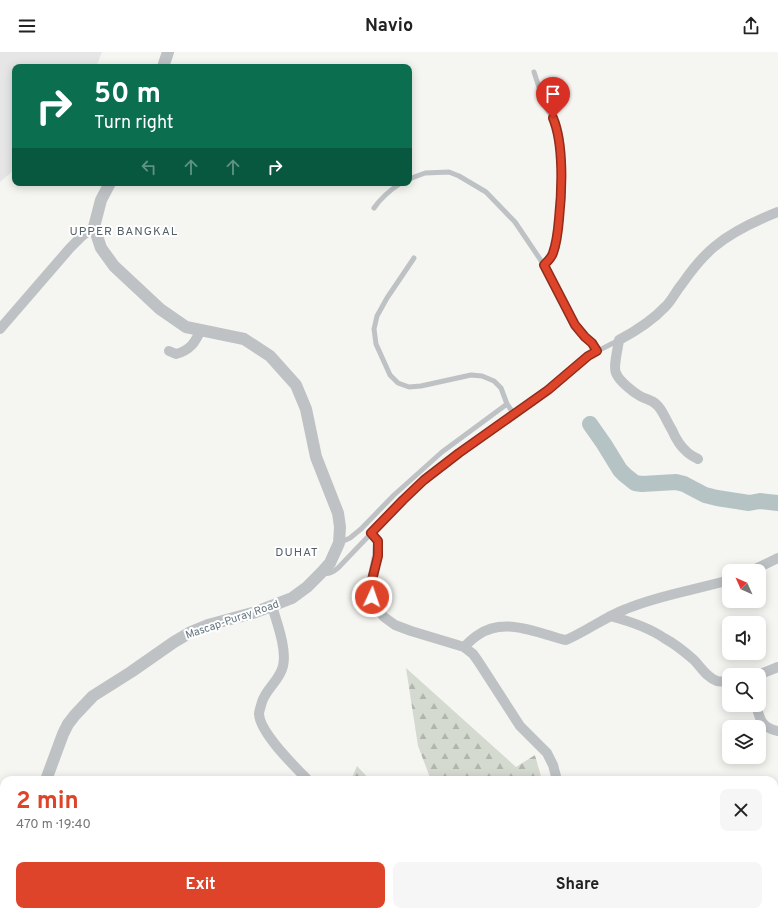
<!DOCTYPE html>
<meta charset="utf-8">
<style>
body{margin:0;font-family:Overpass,sans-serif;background:#f6f6f6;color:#222;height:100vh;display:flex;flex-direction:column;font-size:15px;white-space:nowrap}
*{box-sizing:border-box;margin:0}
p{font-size:13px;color:#767676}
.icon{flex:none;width:22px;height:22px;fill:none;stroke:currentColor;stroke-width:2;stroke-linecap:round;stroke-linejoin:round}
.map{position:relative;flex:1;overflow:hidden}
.side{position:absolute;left:0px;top:724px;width:778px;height:140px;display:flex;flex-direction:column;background:#fff;border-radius:12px 12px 0 0;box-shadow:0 2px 10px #0003}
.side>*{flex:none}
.banner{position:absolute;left:12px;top:12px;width:400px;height:122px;border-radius:8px;box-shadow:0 2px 10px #0003;background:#0b6e4f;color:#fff;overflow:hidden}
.needle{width:26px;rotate:315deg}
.fabs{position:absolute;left:722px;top:512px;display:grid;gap:8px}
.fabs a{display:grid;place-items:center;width:44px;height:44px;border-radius:8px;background:#fff;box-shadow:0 2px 10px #0003;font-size:20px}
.pin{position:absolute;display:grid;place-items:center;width:34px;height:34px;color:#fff;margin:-41px -17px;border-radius:50% 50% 50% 0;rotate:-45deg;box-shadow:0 0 4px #0007}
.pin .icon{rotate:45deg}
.me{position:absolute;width:44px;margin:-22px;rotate:3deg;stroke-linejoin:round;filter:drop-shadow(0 0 3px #0008)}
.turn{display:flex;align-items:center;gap:14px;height:84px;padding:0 16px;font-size:18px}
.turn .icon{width:52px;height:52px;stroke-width:2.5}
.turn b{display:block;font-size:28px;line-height:34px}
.lanes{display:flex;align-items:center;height:38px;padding:0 16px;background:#0003;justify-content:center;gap:20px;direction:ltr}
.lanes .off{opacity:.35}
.round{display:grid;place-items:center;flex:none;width:42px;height:42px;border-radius:8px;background:#f6f6f6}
.headline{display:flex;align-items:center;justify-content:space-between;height:68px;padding:0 16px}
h1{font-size:24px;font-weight:700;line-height:30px;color:#dd4429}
.cta{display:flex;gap:8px;margin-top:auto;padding:8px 16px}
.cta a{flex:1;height:46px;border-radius:8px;background:#dd4429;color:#fff;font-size:16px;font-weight:700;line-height:46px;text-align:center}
.cta a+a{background:#f6f6f6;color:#222}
header{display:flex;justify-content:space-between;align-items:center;height:52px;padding:0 16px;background:#fff;font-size:18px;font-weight:700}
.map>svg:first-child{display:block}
.built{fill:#e5e6e5}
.forest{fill:url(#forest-firs)}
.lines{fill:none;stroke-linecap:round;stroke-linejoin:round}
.river{stroke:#b5c3c5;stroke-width:16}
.service{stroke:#bec2c5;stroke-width:5}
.minor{stroke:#bec2c5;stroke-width:10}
.tertiary{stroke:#bec2c5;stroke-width:12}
.route-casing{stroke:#902c1b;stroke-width:10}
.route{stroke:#dd4429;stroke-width:7}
.labels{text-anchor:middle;stroke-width:4;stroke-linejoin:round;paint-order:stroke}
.street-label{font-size:11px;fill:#657781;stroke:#fff}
.neighbourhood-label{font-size:12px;letter-spacing:1px;fill:#525f67;stroke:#fff}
</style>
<header><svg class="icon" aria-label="menu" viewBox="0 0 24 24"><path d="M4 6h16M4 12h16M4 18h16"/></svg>Navio<svg class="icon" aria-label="share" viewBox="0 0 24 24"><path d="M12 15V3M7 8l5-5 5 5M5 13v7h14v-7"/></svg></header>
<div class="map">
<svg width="778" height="864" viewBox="0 0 778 864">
<defs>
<pattern id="forest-firs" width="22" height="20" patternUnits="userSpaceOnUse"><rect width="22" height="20" fill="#d5dad0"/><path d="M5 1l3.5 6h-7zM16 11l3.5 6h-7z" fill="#b0b6ae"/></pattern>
</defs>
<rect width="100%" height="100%" fill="#f5f5f1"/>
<!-- built -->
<path class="built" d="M0,0H102L96,15H15V117L0,130Z"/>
<!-- forest -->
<path class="forest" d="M406,616L516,715L535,703L542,728H431L418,694Z
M357,714L370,728H351Z
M445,860H613L611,864H446Z"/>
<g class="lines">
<!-- river -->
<path class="river" d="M590,372L604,392L620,418L625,423L635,431L642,432L676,430L684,432L705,443L717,446L749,451L760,449L778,451"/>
<!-- service -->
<path class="service" d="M534,20L545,54L553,66L556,74L559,90L560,107L561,150L557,183L553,202L544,213
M409,127L425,121L449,120L459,124L486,140L515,170L544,213L575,273L585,285L592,291L597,299
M374,156C381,146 390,138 401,131
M414,206L387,246L377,264L374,277L376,292L390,323L398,331L409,335L421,334L471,323L482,324L494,329L501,336L507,352L514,362
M339,491L350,486L361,477L394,443L442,400L507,352
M322,521C329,523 333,520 338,516L403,448L424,428L459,401L548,338L588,304L619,288
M0,839L4,838
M205,860L206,864
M195,864L201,860
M274,864L278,860
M314,864L317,860
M349,864L352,860"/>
<!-- minor -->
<path class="minor" d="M0,277L70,196L82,184L94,175
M169,299L176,302C191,298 195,290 201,278
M698,407C694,405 690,403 687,400C681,395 675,385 672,378C667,370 664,361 658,354C652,347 647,348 640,344C633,340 619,329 616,321C613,315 618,296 619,288C636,279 652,269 666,254C672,248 676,239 682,232C691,219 702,205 714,195C733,179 755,169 778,160
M371,481L378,489L377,504L372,528L371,535L372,545L376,555L384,565L395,573L411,579L464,595L473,602L478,609L520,674L547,701L553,713L557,728
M751,519L778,506
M272,554C277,571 287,597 283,614C280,628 266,637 262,650C261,654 259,659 259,662C260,681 295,715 308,728
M610,564C629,569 648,575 664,586C675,592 685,600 694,608C701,615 706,625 717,629C720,630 725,629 729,629
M464,595C468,591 473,586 478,583C499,568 525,576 548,583C554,585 560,587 566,588C587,579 605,565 626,557C659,543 695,538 729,528
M758,623L778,615
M756,653C760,668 762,676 778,679
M421,864L422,860
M626,864L629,860"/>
<!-- tertiary -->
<path class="tertiary" d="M163,15L168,0
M46,728L63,682L68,672L75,663L93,644L131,620L174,590L191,580L208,573L256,560L292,546L307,535L321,521L330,511L339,491L340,475L338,461L316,405L306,357L296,333L270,304L244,287L186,275L160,257L114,214L101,196L94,175L101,148L110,131
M49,860L50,864"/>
</g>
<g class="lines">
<!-- route casing -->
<g class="route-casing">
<path id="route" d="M372,545V528L378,504V489L371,481L403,448L424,428L459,401L548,338L588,304L597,299L592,291L585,285L575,273L544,213C547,210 552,205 553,201C557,190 558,179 559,167C562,139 564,92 553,66"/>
</g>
<!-- route -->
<use href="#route" class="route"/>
</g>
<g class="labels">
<!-- street labels -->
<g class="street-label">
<text transform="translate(232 567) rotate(-19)" y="4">Mascap-Puray Road</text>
</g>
<!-- neighbourhood labels -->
<g class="neighbourhood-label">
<text x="124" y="183">UPPER BANGKAL</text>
<text x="297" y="504">DUHAT</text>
</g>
</g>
</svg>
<div class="fabs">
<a><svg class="needle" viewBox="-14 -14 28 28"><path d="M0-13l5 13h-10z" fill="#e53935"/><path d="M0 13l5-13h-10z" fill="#767676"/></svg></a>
<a><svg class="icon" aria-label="sound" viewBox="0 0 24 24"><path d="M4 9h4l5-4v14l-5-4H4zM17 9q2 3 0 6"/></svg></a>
<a><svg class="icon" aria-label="search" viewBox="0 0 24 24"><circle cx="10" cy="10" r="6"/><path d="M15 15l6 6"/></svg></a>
<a><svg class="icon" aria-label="layers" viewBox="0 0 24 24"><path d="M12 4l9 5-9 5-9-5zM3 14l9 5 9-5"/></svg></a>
</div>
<div class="pin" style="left:553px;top:66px;background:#d93025"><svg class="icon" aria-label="arrive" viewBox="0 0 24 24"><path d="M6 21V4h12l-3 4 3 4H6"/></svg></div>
<svg class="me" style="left:372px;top:545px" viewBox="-20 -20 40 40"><circle r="17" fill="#dd4429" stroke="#fff" stroke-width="3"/><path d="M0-11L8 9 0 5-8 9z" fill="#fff"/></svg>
<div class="banner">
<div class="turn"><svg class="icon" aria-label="right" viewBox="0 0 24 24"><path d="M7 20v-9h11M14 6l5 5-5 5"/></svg><div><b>50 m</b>Turn right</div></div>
<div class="lanes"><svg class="icon off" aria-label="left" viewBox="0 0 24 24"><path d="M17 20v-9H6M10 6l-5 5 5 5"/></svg><svg class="icon off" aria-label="ahead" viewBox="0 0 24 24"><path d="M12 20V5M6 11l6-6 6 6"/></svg><svg class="icon off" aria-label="ahead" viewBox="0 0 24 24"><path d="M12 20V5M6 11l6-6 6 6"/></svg><svg class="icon" aria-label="right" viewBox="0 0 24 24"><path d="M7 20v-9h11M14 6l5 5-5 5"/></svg></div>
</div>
<section class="side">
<div class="headline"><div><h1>2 min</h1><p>470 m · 19:40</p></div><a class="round"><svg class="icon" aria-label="close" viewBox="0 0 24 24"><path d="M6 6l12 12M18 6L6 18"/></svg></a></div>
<div class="cta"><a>Exit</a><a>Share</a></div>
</section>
</div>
